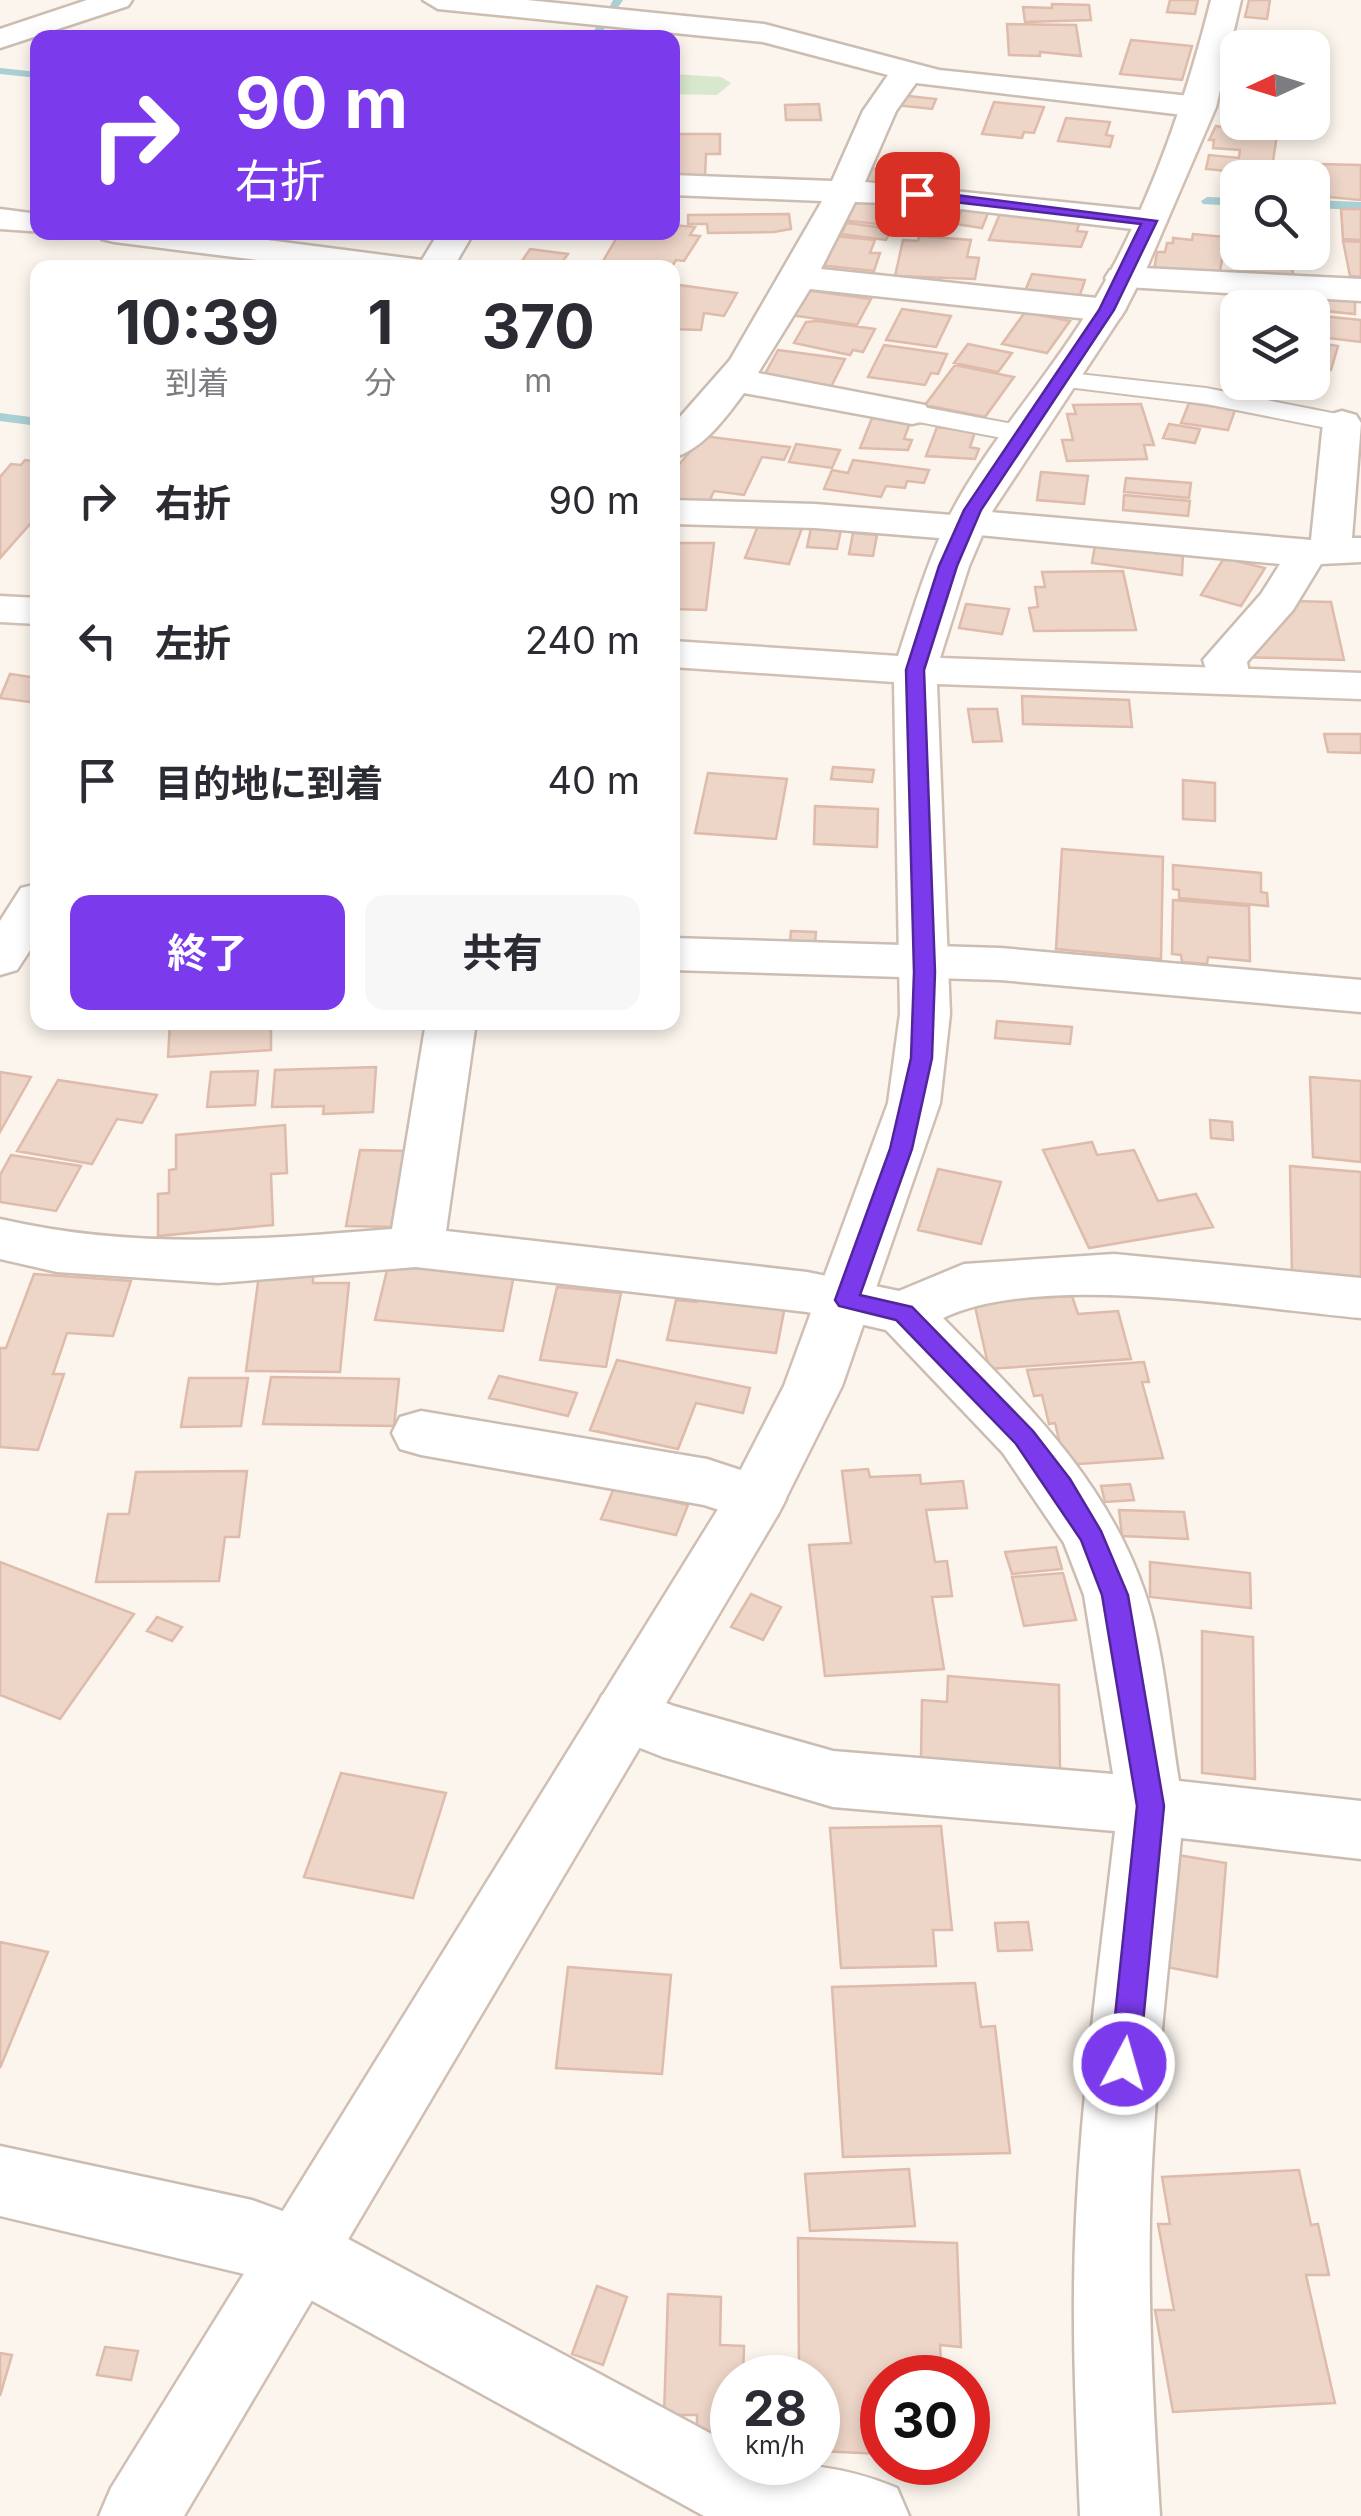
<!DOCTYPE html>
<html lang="ja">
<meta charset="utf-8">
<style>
body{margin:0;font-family:Inter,"Noto Sans JP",sans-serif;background:#f7f7f7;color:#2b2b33;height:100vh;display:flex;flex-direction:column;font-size:38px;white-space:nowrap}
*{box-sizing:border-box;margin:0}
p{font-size:32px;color:#7c7c81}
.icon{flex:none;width:55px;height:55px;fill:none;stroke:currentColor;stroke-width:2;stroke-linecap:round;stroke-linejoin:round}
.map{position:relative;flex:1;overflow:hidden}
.details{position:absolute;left:30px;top:260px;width:650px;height:770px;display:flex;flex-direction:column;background:#fff;border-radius:20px;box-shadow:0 5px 15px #0003}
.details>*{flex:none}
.guide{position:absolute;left:30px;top:30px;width:650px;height:210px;border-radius:20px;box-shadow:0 5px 15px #0003;background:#7c3aed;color:#fff;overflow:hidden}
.needle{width:65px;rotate:266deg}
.buttons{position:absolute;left:1220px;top:30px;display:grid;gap:20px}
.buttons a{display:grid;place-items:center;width:110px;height:110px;border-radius:20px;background:#fff;box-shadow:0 5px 15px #0003;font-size:50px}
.speed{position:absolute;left:710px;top:2355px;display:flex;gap:20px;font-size:50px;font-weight:700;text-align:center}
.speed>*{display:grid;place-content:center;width:130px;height:130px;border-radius:50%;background:#fff;box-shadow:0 5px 15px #0003;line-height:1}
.speed small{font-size:25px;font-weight:400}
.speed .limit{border:15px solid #d22;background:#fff;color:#111}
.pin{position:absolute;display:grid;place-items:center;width:85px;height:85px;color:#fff;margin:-42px;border-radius:20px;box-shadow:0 5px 15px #0006}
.me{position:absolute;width:110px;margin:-55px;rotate:6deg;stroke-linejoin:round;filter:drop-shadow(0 0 8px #0008)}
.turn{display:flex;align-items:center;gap:35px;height:210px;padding:0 40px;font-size:45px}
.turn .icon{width:130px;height:130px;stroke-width:2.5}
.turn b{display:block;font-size:70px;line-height:85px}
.eta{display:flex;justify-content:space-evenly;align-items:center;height:170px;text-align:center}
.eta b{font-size:60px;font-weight:700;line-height:70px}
.action{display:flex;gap:20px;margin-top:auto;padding:20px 40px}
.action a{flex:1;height:115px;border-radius:20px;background:#7c3aed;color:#fff;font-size:40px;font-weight:700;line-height:115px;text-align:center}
.action a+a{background:#f7f7f7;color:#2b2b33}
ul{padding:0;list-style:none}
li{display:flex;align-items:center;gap:30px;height:140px;padding:0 40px}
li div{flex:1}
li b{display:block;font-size:38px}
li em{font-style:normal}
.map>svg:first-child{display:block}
.green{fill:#d8e8cc}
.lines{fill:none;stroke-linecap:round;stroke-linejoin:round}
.stream{fill:#aacfd4;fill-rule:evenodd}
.building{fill:#edd5c7;stroke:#debbaa;stroke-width:2.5}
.lane-casing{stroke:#ccbdb3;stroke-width:4}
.street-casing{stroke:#ccbdb3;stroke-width:5}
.secondary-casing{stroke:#d1bfb3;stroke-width:5}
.lane{fill:#fff;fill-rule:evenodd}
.street{fill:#fff;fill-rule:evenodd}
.secondary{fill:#fff;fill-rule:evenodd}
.route{fill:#7c3aed;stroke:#51269a;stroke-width:2.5}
</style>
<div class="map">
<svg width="1361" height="2516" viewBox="0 0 1361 2516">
<rect width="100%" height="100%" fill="#fbf5ed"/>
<!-- green -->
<path class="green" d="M672,74L721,77L731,83L717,95L673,94Z"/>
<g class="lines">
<!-- stream -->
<path class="stream" d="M613,0H623L615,12H607Z
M602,20L608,23L599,38H588Z
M0,68L38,72V78L0,74Z
M1207,197L1238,198V206L1203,204L1201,201Z
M1312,200L1361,202V210L1312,208Z
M0,413L38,418V426L0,421Z"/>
</g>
<!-- building -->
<path class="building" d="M1170,0H1198L1195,14L1167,12Z
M1249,0H1270L1267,19L1245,17Z
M1052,4L1089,5L1091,20L1025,22L1023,7L1052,8Z
M1007,24L1076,25L1081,56L1040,52V56L1009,55Z
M1131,40L1192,46L1182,80L1120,74Z
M899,95L936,99L932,109L895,105Z
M994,102L1044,107L1034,133L1024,132L1022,138L982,134Z
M819,104L821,120H786L785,105Z
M1224,115L1238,116V122H1279L1273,161L1286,162L1284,177L1206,169L1209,155L1239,158L1240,150L1213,148L1214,140H1209L1216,126L1222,127Z
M1066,118L1110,122L1106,135L1113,136L1110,147L1058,141Z
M672,134H720V154H706L705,176L672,175Z
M1318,164L1361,165V200L1318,196L1316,188H1323Z
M869,168L890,170L883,186L861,184Z
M855,198L896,203L885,225L842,220Z
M915,200L958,204L953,219L910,215Z
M964,205L990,208L982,228L956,224Z
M1341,209H1361V240L1343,239Z
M1001,211L1080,221L1077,231L1087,232L1081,247L989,240Z
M789,214L791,229L774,232L708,233L707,224H688V215Z
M847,223L892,229L886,240L841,234Z
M672,225L695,227L690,235L700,236L684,261L676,260L671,268H599L620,232H672Z
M1193,234L1226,237L1219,277L1154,270L1157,252H1165L1167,243H1173V238L1192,240Z
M834,236L875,240L870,253H880L874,271L818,265Z
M919,236L971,240L967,257L979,258L975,279L895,276L903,240L918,241Z
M1232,238H1238V252H1288L1294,277L1239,276Z
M1343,241L1361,242V277L1350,276Z
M530,249L568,254L559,266L522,261Z
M1032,274L1085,280L1079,298L1025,291Z
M672,284L737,293L724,316L704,313L701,330L672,329Z
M805,290L871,299L857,325L791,315Z
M1294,296L1355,300V314L1294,308Z
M902,309L951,316L936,347L886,340Z
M1025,312L1070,321L1047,353L1002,344Z
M1312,315L1361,320V342L1312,336Z
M818,321L875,329L863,352L853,350L850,355L794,343L806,322Z
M1312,342L1338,346L1331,370L1323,369L1316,395L1283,390L1280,398L1237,392L1240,382H1312Z
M968,344L1012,353L998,372L954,363Z
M884,345L947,354L938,374L931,373L925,385L868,377Z
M778,350L845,359L829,391L761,381Z
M955,365L1014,377L985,417L925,405Z
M1189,403L1235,410L1228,430L1181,423Z
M1141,404L1154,445H1144L1147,459L1067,461L1062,440H1073L1067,414H1076L1073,405Z
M872,418L910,423L904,439L912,440L908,450L860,448Z
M1169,424L1200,429L1195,443L1163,438Z
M937,427L975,432L970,447L979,449L975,459L926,456Z
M703,436L790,447L784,460L762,457L744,495L714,491L708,504L672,500V473Z
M796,444L840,450L832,468L789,462Z
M25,460L38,462V515L0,558V477L11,464L21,465Z
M853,460L929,470L924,483L907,481L905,488L886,486L881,497L824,489L832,470L848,473Z
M1041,472L1088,476L1084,504L1037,500Z
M1126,478L1191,483L1189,498L1124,492Z
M1124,495L1190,501L1188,516L1123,510Z
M759,523L802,528L789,564L745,558Z
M811,528L841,530L837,549L807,547Z
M853,533L877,535L873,556L849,554Z
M672,543H714L706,610L672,609Z
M1095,545L1183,553L1182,575L1092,563Z
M1224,558L1265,568L1241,606L1201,595Z
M1123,571L1136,630L1034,631L1029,608L1038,607L1035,587H1045L1042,572Z
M1292,601L1331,602L1344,660L1242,657Z
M966,604L1009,609L1002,634L959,628Z
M38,667V703L0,698L10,674L30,677Z
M1022,696L1129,700L1132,727L1023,724Z
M968,709H997L1002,741L973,742Z
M1324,734H1361V753L1328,752Z
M833,767L874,770L872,782L831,779Z
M708,773L787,779L776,839L695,833Z
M1183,780L1215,783V821L1183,819Z
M815,806L878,809L877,847L814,844Z
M1062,849L1163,857L1161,959L1056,949Z
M1173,865L1261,873V892L1267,893L1268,906L1179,898V890L1173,889Z
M1173,900L1249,906L1250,961L1208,957L1207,964L1182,962L1181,955L1172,954Z
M791,931L816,932L815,944L790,942Z
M997,1021L1072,1027L1070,1044L995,1038Z
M170,1022H271V1050L168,1057Z
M376,1067L373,1112L323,1114L324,1106L272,1107L275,1070Z
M258,1071L255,1105L207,1107L211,1072Z
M0,1072L31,1077L0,1132Z
M1310,1077L1361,1081V1162L1313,1157Z
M58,1080L157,1095L142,1123L117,1119L92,1164L17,1151Z
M1210,1120L1232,1122L1233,1140L1211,1138Z
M285,1125L287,1173L271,1174L273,1225L158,1236V1194L169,1193V1170L176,1169V1135Z
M1092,1142L1097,1155L1134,1150L1158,1201L1196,1194L1213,1227L1089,1248L1043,1150Z
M360,1150L407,1151L395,1227L346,1226Z
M11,1155L81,1166L56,1211L0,1202V1175Z
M1290,1166L1361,1172V1280L1292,1274Z
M938,1169L1001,1182L981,1244L918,1230Z
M388,1266L514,1275L503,1331L375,1320Z
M34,1274L131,1281L113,1336L67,1333L53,1374H64L38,1450L0,1447V1348H6Z
M259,1275H313V1283H349L340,1372L246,1371Z
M557,1287L621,1293L606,1367L540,1360Z
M699,1296L785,1306L776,1353L667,1340L676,1300L697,1302Z
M1072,1296L1078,1314L1118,1311L1131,1359L989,1369L974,1302Z
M617,1360L750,1388L743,1413L696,1403L678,1449L590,1430Z
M1144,1362L1149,1382H1142L1163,1458L1065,1465L1055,1423L1049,1424L1042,1395L1034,1396L1027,1370Z
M499,1376L577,1393L568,1416L489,1398Z
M271,1377L399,1379L394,1426L263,1424Z
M189,1378H248L241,1426L181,1427Z
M868,1469L870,1477L920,1475L921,1484L963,1481L967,1508L926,1510L935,1562L947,1561L952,1596L932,1597L944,1669L825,1676L809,1545L851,1543L842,1471Z
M247,1471L239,1537H225L219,1581L96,1582L108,1514H129L136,1472Z
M1130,1484L1134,1500L1105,1502L1101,1486Z
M614,1488L688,1505L676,1535L601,1519Z
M1119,1510L1184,1512L1188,1539L1122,1536Z
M1056,1547L1062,1569L1012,1574L1005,1552Z
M0,1562L134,1614L60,1719L0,1695Z
M1150,1562L1250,1573L1251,1608L1150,1597Z
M1063,1573L1076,1620L1024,1626L1012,1577Z
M751,1594L781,1607L763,1640L731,1627Z
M157,1617L182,1627L172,1641L147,1631Z
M1202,1631L1253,1637L1255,1779L1202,1773Z
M948,1676L1059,1685L1060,1769L921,1758L922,1700L947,1702Z
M341,1773L446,1793L413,1898L304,1877Z
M941,1826L952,1930H933L936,1966L841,1968L830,1828Z
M1178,1855L1226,1863L1217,1977L1167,1967Z
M1028,1922L1032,1950L998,1951L995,1923Z
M0,1942L48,1952L0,2068Z
M568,1967L671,1975L662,2074L556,2068Z
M975,1983L981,2027L995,2026L1010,2153L843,2157L832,1987Z
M909,2169L915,2226L810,2231L805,2174Z
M1299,2170L1311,2225L1318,2224L1329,2275H1306L1335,2403L1173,2412L1155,2310H1174L1158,2224H1170L1162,2177Z
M798,2238L957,2243L961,2347L940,2345L942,2378H882V2454L818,2451V2378H767V2365L799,2366Z
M597,2286L627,2297L603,2365L572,2354Z
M668,2294L721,2297L720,2345L744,2346L743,2378H732V2436L697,2434V2415H664Z
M105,2347L138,2351L131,2380L97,2375Z
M0,2353L12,2355L0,2396Z"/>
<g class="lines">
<!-- lane casing -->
<g class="lane-casing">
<path id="lane" d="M1060,372L1206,388L1342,415L1355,423L1342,431L1206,404L1051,385L1047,380Z
M912,405L1023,426L1036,434L1023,442L903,419L899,413L903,407Z"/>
</g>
<!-- street casing -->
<g class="street-casing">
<path id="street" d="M87,0H132L128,6L0,48V29Z
M423,0H527L764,24L939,70L1200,97L1216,107L1200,117L916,83L896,111L865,182L1150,211L1162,214L1167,221L1162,228L1150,231L917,204L855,202L821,269L1107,299L1120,302L1125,310L1120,318L1107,321L810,289L758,373L925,405L931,413L925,421L912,424L744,393C726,417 703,450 672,458V426L730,360L822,201L672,195V175L832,181L863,111L888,75L763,42L438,9Z
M0,209L38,214V232H45L0,229Z
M97,232H205L422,260L439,232H474L453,268H321L114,242L102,239Z
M1123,267L1361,279V301L1110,286L1105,278L1110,270Z
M1342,411L1356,415L1361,423L1352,538H1361V562L1321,564L1293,610L1247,662L1250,680L1243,689L1228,693L1213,689L1203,660L1261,594L1280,564L979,535L964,540L815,528L672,524V500L815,504L952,515L967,510L1311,540L1323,423L1328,415Z
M38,884V938L17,970L0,975V921L21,888Z
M672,938L1000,948L1361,980V1012L1000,980L672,970Z
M426,1022H476L446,1231L807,1272L899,1291L964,1264L1114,1254L1361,1278V1318C1252,1308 1040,1271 943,1318C1024,1401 1107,1480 1145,1593C1164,1649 1169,1721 1179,1781L1361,1801V1859L1181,1838C1169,1964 1153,2091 1150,2218C1148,2318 1154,2417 1160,2516H1080C1076,2417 1071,2318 1076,2218C1082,2089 1100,1960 1115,1831L833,1807L663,1757L602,1733L593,1714L602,1695L625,1687L674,1706L833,1751L1113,1774L1084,1595L1064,1543L1003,1453L886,1330L807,1312L416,1267L218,1283L57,1272L0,1259V1219C134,1250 257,1240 392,1229Z
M421,1411L707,1459L777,1482L786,1499L777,1516L756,1522L704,1505L421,1455L400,1449L392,1433L400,1417Z
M0,2146L252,2200L324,2226L732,2445V2462C790,2462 843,2465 897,2488L909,2516H704L278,2282L0,2216Z"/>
</g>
<!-- secondary casing -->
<g class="secondary-casing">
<path id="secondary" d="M1211,0H1241L1216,107L1148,265L1125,310L993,510L969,566L940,658L1361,673V699L937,684L950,1014L940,1103L842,1386L777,1516L184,2516H99L111,2488L733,1485L784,1386L888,1103L900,1014L894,682L672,667V641L898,656C914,607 928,559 951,513C988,442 1046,380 1088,311C1146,216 1184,107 1211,0Z
M0,596L38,598V624L0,622Z"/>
</g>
<!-- lane -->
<use href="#lane" class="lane"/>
<!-- street -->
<use href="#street" class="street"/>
<!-- secondary -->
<use href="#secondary" class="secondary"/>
</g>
<!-- route -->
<path class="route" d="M917,190L1157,221L1114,310L981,510L957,566L924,670L935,972L932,1058L912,1149L860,1295L912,1307L1033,1431L1070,1479L1101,1531L1128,1595L1164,1806L1139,2064L1135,2074L1124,2078L1114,2074L1110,2064L1137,1806L1102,1595L1081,1540L1016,1444L896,1320L839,1306L835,1300L890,1149L911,1058L914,972L906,670L939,566L964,510L1099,310L1141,224L912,197Z"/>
</svg>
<div class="buttons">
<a><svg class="needle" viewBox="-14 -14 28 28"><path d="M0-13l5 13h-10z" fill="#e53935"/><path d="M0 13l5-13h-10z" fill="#7c7c81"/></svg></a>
<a><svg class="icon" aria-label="search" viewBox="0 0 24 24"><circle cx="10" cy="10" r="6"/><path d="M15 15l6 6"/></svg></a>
<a><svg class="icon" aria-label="layers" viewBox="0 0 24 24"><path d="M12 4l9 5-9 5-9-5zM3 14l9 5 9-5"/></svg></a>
</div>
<div class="speed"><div>28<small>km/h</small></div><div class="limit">30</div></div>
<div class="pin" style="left:917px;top:194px;background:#d93025"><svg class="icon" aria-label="arrive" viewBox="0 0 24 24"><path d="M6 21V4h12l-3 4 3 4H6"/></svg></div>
<svg class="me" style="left:1124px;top:2064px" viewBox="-20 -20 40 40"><circle r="17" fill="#7c3aed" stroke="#fff" stroke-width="3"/><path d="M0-11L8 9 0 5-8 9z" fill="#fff"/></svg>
<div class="guide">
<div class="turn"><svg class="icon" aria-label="right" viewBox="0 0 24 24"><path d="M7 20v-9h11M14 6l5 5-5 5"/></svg><div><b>90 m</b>右折</div></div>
</div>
<section class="details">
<div class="eta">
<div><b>10:39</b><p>到着</p></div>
<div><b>1</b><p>分</p></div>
<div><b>370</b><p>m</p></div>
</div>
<ul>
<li><svg class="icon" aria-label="right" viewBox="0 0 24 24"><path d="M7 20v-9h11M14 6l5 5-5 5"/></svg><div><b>右折</b></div><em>90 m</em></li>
<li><svg class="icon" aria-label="left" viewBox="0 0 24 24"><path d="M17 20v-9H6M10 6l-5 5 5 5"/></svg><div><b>左折</b></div><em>240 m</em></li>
<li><svg class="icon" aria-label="arrive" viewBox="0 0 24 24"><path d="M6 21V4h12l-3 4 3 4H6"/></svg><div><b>目的地に到着</b></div><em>40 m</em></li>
</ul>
<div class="action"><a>終了</a><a>共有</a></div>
</section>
</div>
